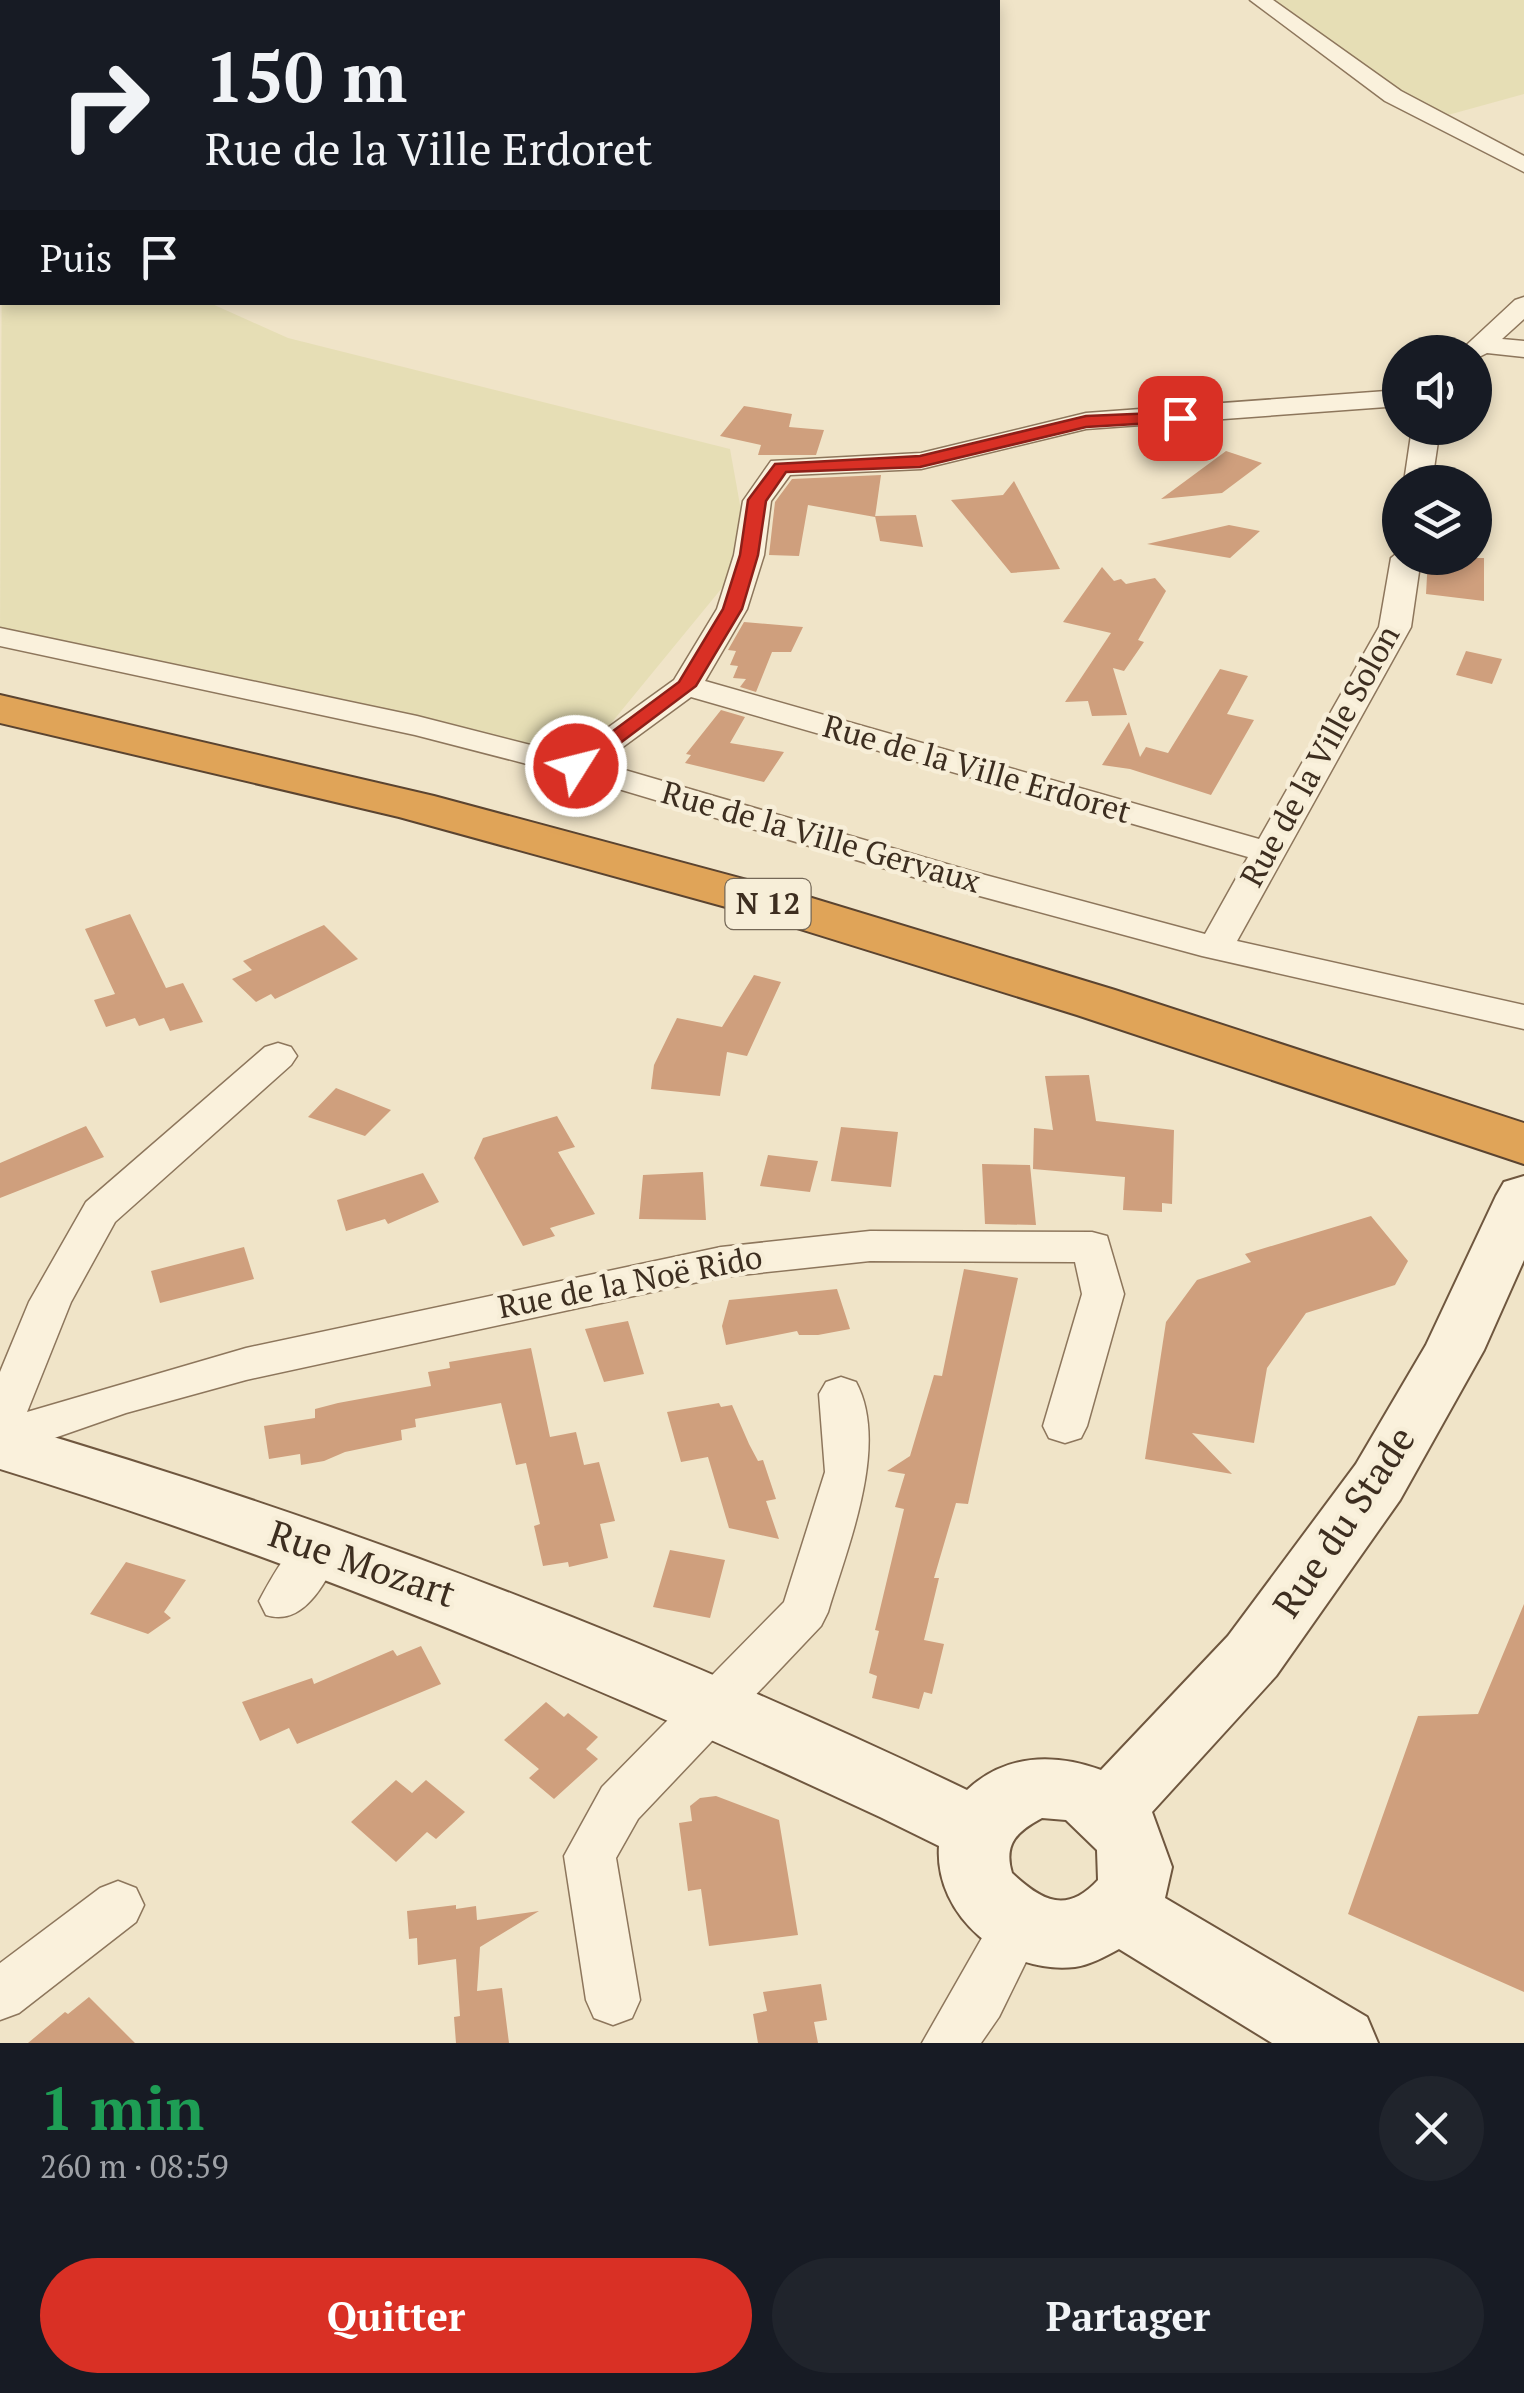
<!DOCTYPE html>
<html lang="fr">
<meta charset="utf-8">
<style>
body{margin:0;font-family:"PT Serif",serif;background:#20242c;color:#f1f3f6;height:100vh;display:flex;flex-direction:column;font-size:38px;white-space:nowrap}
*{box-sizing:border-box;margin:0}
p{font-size:32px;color:#9ea1a6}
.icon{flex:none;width:55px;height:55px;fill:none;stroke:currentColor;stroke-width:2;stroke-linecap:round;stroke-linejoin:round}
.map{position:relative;height:2043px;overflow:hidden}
.sheet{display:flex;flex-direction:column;background:#171b24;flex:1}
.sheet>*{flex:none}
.guide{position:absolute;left:0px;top:0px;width:1000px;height:305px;box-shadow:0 5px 15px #0003;background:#171b24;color:#f1f3f6;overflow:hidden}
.buttons{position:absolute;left:1382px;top:335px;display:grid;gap:20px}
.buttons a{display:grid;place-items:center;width:110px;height:110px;border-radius:50%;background:#171b24;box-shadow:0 5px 15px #0003;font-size:50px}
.pin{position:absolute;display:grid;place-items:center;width:85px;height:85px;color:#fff;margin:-42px;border-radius:20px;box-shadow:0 5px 15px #0006}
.me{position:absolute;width:110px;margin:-55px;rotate:54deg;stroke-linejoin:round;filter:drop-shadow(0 0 8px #0008)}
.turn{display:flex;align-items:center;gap:35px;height:210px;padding:0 40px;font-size:45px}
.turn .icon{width:130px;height:130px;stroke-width:2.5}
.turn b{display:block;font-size:70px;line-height:85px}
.then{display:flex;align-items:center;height:95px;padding:0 40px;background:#0003;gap:20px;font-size:38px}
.round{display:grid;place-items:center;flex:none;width:105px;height:105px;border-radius:52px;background:#20242c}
.overview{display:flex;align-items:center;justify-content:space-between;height:170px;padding:0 40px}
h1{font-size:60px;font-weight:700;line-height:75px;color:#1e9e55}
.cta{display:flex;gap:20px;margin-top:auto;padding:20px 40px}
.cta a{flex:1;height:115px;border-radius:60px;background:#d93025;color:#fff;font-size:40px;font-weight:700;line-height:115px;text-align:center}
.cta a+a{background:#20242c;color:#f1f3f6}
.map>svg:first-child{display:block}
.farmland{fill:#e6deb5}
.building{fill:#cf9f7d}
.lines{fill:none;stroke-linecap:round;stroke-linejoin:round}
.street-casing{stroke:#8d765c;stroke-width:3}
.secondary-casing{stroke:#6f573f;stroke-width:4}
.highway-casing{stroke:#5b4430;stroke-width:4}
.street{fill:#faf1dc;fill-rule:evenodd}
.secondary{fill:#faf1dc;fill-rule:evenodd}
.highway{fill:#e0a458;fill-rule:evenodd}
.route{fill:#d93025;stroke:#8d1f18;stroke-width:2.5}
.labels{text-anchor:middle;stroke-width:9;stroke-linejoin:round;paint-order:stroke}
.shield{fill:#f7eed8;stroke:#756857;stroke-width:2.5}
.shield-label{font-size:30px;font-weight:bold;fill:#3d2e20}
.street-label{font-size:32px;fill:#3d2e20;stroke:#f7eed8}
.near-street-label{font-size:38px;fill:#3d2e20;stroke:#f7eed8}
</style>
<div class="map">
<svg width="1524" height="2043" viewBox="0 0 1524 2043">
<rect width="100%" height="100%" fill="#f0e4c8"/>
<!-- farmland -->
<path class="farmland" d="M1261,0H1524V94L1437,118Z
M2,229V302L210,303L288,338L730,449L749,555L576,766L0,639Z"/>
<!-- building -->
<path class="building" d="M744,406L792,414L789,427L824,430L816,455H758L761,445L720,436Z
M1226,451L1262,463L1222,493L1161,499Z
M881,475L875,517L808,505L799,556L769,555L775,502L792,479Z
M1014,481L1060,569L1011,573L951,500L1003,495Z
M916,515L923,547L880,541L875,516Z
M1229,525L1260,531L1230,558L1147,544Z
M1428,558H1484V601L1426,594Z
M1102,567L1114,581L1121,579L1126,584L1155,578L1166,591L1138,640L1144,642L1124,671L1113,668L1127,715L1092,716L1088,701L1065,702L1111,633L1063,622Z
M744,622L803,627L791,652H772L756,692L740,687L746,679L733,678L738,666L730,665L736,651L728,650Z
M1466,651L1502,659L1492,684L1456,675Z
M1220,669L1248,676L1227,714L1254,720L1211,795L1130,769L1102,765L1129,722L1140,757L1146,747L1168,753Z
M721,710L745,717L730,743L784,752L764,782L685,763L691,755L686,754Z
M130,914L166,988L183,983L203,1022L170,1031L164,1018L139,1026L135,1018L106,1027L94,1000L115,994L85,929Z
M324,925L358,959L275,999L271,994L256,1002L232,979L252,970L243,961Z
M754,975L781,982L747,1056L727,1052L720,1096L651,1089L654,1065L677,1018L722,1027Z
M1089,1075L1096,1121L1174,1130L1172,1204L1162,1203V1212L1123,1210L1125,1177L1033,1169L1034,1128L1053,1130L1045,1076Z
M336,1088L391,1110L365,1136L308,1117Z
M557,1116L575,1147L558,1152L595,1214L550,1228L555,1236L523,1246L474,1158L483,1138Z
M86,1126L104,1157L0,1198V1163Z
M841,1127L898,1132L891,1187L831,1181Z
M768,1155L818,1161L810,1192L760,1186Z
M982,1164L1030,1165L1036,1225L985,1224Z
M703,1172L706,1220L639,1219L643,1175Z
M423,1173L439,1202L388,1224L385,1219L346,1231L337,1200Z
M1371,1216L1408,1261L1395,1285L1306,1313L1267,1368L1254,1443L1192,1433L1232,1474L1145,1459L1166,1322L1197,1280L1251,1262L1245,1254Z
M244,1247L254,1279L160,1303L151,1271Z
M964,1269L1018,1278L968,1504L956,1503L934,1578H939L924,1640L944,1644L932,1694L924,1692L919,1709L872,1698L877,1676L869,1673L879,1631L875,1630L904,1509L895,1507L905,1474L887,1471L910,1456L934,1375L942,1376Z
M837,1289L850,1329L818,1335H799L797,1331L726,1345L722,1326L729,1300Z
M628,1321L644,1374L604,1382L585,1329Z
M531,1348L550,1437L576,1432L584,1465L599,1462L615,1521L600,1524L608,1558L569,1567L568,1562L543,1566L534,1526L540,1524L526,1463L516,1465L501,1403L415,1419L416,1427L401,1430L402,1440L345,1452L324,1461L301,1465L300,1454L269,1459L264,1426L315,1418V1409L338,1403L431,1386L428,1372L450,1368L449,1362Z
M719,1403L721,1407L732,1405L749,1444L758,1461L763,1460L776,1499L766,1501L779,1539L729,1528L708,1457L681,1462L667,1412Z
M670,1550L725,1560L710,1618L653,1607Z
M126,1562L186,1580L164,1612L171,1618L148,1634L90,1614Z
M1524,1604V1992L1348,1914L1418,1716L1478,1714Z
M421,1646L441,1684L297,1744L289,1728L260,1741L242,1702L312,1678L314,1684L393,1650L397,1656Z
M546,1702L564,1717L568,1713L598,1737L586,1749L598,1759L554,1799L529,1778L539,1769L504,1740Z
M396,1780L412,1793L426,1780L465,1812L436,1839L427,1832L396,1862L351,1822Z
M716,1796L779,1820L798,1935L709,1946L701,1889L688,1891L679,1823L692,1821L690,1806L700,1798Z
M456,1905V1909L476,1906L477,1920L539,1911L480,1947L477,1991L502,1988L509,2043H456L454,2017L460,2016L456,1959L418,1965L417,1938L409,1939L407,1911Z
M821,1984L827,2020L814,2022L818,2043H758L753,2014L767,2011L763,1992Z
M89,1997L135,2043H28L65,2012L68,2014Z"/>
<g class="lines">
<!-- street casing -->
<g class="street-casing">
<path id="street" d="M1250,0H1273L1401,91L1524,156V172L1385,101Z
M1524,297V319L1502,339L1524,341V357L1487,353L1475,359V352H1459L1515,300Z
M1400,390V406L1086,429L921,469L790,475L771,501L764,555L747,609L705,681L1259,839L1379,627L1391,558L1400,551V558H1421L1411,627L1237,941L1524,1005V1029L1202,956L950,888L585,779L415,735L0,646V628L417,716L570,755L674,680L717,609L734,555L743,501L771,461L921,453L1086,413ZM691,697L1248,857L1205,934L974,872L601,763Z
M1412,428H1440L1432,482H1404Z
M278,1043L291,1047L297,1056L291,1065L115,1222L71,1302L27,1412L246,1348L721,1247L870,1231L1092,1232L1107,1236L1124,1294L1087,1426L1081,1438L1065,1443L1049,1438L1043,1426L1082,1294L1075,1262L870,1261L721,1277L246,1380L126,1413L0,1457V1372L29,1302L86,1202L265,1047Z
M841,1377L856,1382C890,1445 847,1548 828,1612L821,1626L638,1819L616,1858L640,2000L632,2018L613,2025L594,2018L586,2000L564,1856L602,1787L784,1602L825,1472L819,1394L826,1382Z
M321,1527L337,1533L344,1546C328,1577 306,1628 266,1615L259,1601C273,1575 293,1537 321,1527Z
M118,1881L136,1888L144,1905L136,1922L19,2013L0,2020V1963L100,1888Z
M1018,1901L1037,1908L1044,1925L999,2017L981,2043H922L999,1908Z"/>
</g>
<!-- secondary casing -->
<g class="secondary-casing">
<path id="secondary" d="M1524,1176V1260L1484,1350L1400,1500L1276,1676L1152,1812L1172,1867L1165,1898L1367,2017L1378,2043H1272L1119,1949C1106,1956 1090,1965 1075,1967C1006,1975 934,1917 939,1846L880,1817C593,1683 304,1562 0,1469V1421C332,1518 655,1640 967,1790C1005,1754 1054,1753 1101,1770L1228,1636L1356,1464L1426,1345L1496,1196L1504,1182ZM1042,1818L1066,1820L1097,1850L1098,1880C1066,1915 1041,1900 1012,1873C1003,1843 1018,1831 1042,1818Z"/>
</g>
<!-- highway casing -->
<g class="highway-casing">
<path id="highway" d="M0,695L434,796L792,892L1115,990L1524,1123V1164L1077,1015L755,915L399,817L0,723Z"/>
</g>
<!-- street -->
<use href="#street" class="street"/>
<!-- secondary -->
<use href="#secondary" class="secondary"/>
<!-- highway -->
<use href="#highway" class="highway"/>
</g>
<!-- route -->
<path class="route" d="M1180,412L1189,418L1186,421L1086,427L920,467L786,472L766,501L758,555L742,609L696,686L583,771L566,766L679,682L723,609L740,555L748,500L775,464L920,456L1086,416Z"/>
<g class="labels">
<!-- shield labels -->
<rect class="shield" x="725.5" y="879" width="85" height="50" rx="8"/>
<g class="shield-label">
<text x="768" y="914">N 12</text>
</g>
<!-- street labels -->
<g class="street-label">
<text transform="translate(1320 756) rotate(-61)" y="11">Rue de la Ville Solon</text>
<text transform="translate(977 769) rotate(16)" y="11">Rue de la Ville Erdoret</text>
<text transform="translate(821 837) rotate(16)" y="11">Rue de la Ville Gervaux</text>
<text transform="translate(630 1282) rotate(-11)" y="11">Rue de la Noë Rido</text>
</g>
<!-- near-street labels -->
<g class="near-street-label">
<text transform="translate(1344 1522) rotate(-56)" y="13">Rue du Stade</text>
<text transform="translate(362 1564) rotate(19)" y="13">Rue Mozart</text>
</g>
</g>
</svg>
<div class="buttons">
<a><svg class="icon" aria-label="sound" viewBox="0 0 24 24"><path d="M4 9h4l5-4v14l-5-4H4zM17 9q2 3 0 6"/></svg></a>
<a><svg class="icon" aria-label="layers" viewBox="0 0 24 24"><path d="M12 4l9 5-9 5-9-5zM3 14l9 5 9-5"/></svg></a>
</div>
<div class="pin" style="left:1180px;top:418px;background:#d93025"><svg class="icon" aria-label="arrive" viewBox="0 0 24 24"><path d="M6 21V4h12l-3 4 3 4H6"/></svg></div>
<svg class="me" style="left:576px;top:766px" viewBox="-20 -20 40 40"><circle r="17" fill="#d93025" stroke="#fff" stroke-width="3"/><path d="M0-11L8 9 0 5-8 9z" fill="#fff"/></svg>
<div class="guide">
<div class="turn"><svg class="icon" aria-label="right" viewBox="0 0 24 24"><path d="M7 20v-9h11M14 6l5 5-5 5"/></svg><div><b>150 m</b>Rue de la Ville Erdoret</div></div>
<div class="then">Puis<svg class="icon" aria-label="arrive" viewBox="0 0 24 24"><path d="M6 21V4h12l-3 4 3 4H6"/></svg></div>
</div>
</div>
<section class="sheet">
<div class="overview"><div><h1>1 min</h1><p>260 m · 08:59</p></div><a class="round"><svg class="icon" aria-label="close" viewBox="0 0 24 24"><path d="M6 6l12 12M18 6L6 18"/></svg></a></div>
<div class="cta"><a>Quitter</a><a>Partager</a></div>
</section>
